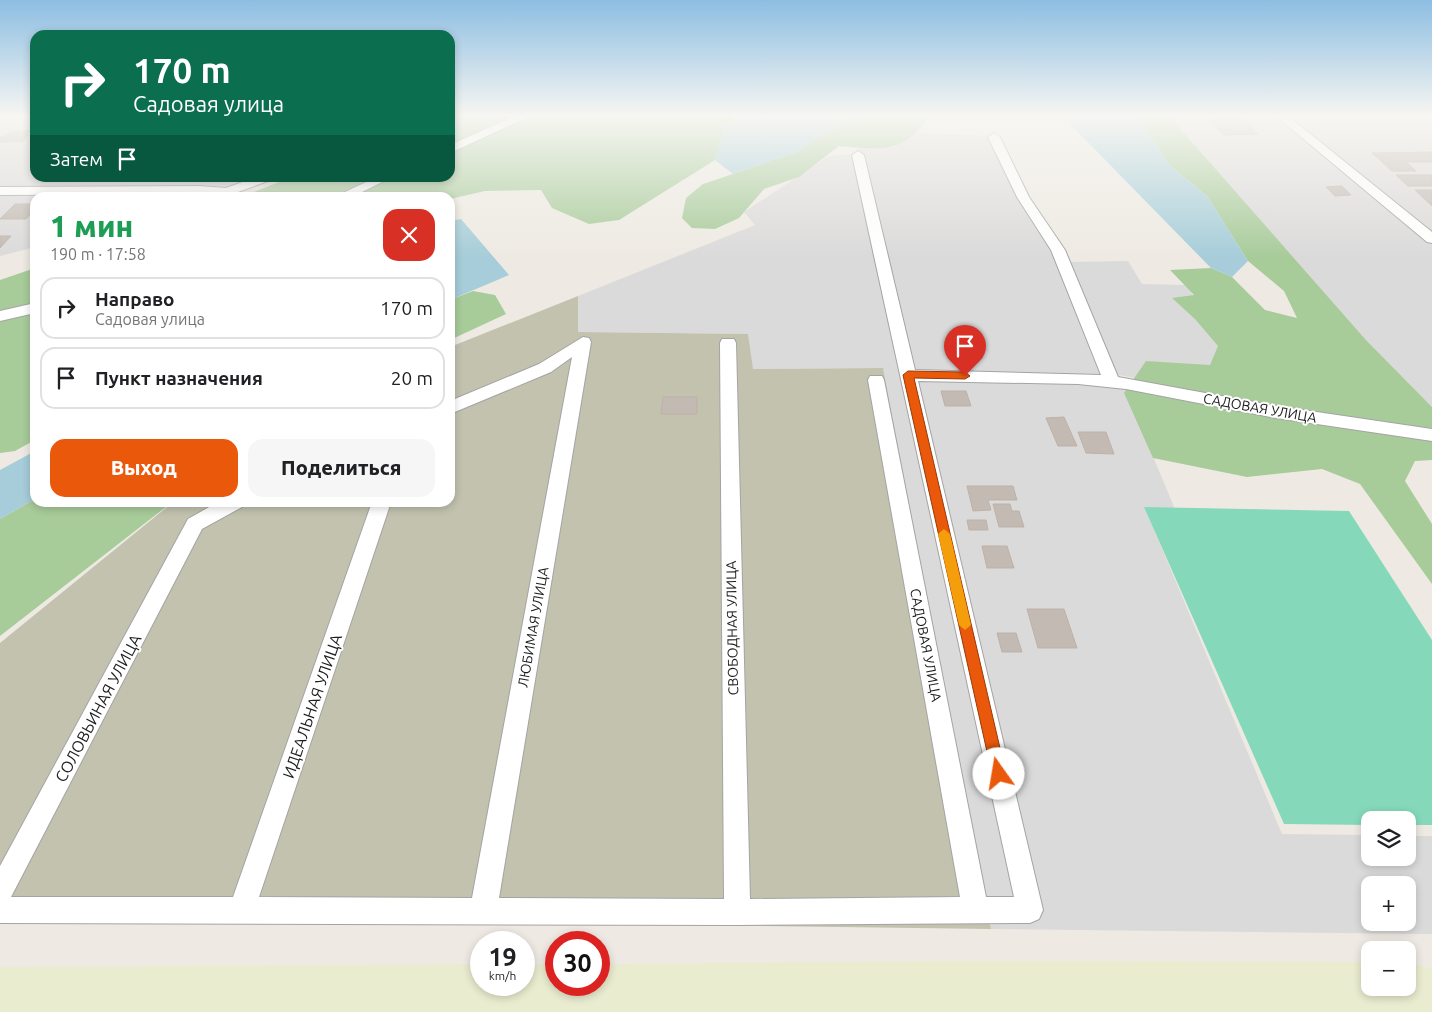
<!DOCTYPE html>
<html lang="ru">
<meta charset="utf-8">
<style>
body{margin:0;font-family:Ubuntu,sans-serif;background:#f6f6f6;color:#202124;height:100vh;display:flex;flex-direction:column;font-size:19px;white-space:nowrap}
*{box-sizing:border-box;margin:0}
p{font-size:16px;color:#757577}
.icon{flex:none;width:28px;height:28px;fill:none;stroke:currentColor;stroke-width:2;stroke-linecap:round;stroke-linejoin:round}
.map{position:relative;flex:1;overflow:hidden}
.details{position:absolute;left:30px;top:192px;width:425px;height:315px;display:flex;flex-direction:column;background:#fff;border-radius:15px;box-shadow:0 2px 8px #0003}
.details>*{flex:none}
.banner{position:absolute;left:30px;top:30px;width:425px;height:152px;border-radius:15px;box-shadow:0 2px 8px #0003;background:#0b6e4f;color:#fff;overflow:hidden}
.fabs{position:absolute;left:1361px;top:811px;display:grid;gap:10px}
.fabs a{display:grid;place-items:center;width:55px;height:55px;border-radius:10px;background:#fff;box-shadow:0 2px 8px #0003;font-size:25px}
.speed{position:absolute;left:470px;top:931px;display:flex;gap:10px;font-size:25px;font-weight:700;text-align:center}
.speed>*{display:grid;place-content:center;width:65px;height:65px;border-radius:50%;background:#fff;box-shadow:0 2px 8px #0003;line-height:1}
.speed small{font-size:12px;font-weight:400}
.speed .limit{border:8px solid #d22;background:#fff;color:#111}
.pin{position:absolute;display:grid;place-items:center;width:42px;height:42px;color:#fff;margin:-51px -21px;border-radius:50% 50% 50% 0;rotate:-45deg;box-shadow:0 0 5px #0007}
.pin .icon{rotate:45deg}
.me{position:absolute;width:55px;margin:-28px;rotate:347deg;stroke-linejoin:round;filter:drop-shadow(0 0 4px #0008)}
.turn{display:flex;align-items:center;gap:18px;height:105px;padding:0 20px;font-size:22px}
.turn .icon{width:65px;height:65px;stroke-width:2.5}
.turn b{display:block;font-size:35px;line-height:42px}
.then{display:flex;align-items:center;height:48px;padding:0 20px;background:#0003;gap:10px;font-size:19px}
.round{display:grid;place-items:center;flex:none;width:52px;height:52px;border-radius:15px;background:#f6f6f6}
.head{display:flex;align-items:center;justify-content:space-between;height:85px;padding:0 20px}
h1{font-size:30px;font-weight:800;line-height:38px;color:#1e9e55}
.primary-button{display:flex;gap:10px;margin-top:auto;padding:10px 20px}
.primary-button a{flex:1;height:58px;border-radius:15px;background:#ea580c;color:#fff;font-size:20px;font-weight:800;line-height:58px;text-align:center}
.primary-button a+a{background:#f6f6f6;color:#202124}
ul{padding:0;list-style:none}
li{display:flex;align-items:center;gap:15px;height:62px;margin:0 10px 8px;padding:0 10px;border:2px solid #e0e0e0;border-radius:15px}
li div{flex:1}
li b{display:block;font-size:19px}
li em{font-style:normal}
.map>svg:first-child{display:block}
.residential{fill:#dbdada;fill-rule:evenodd}
.construction{fill:#c2c2af}
.farmland{fill:#e9eccf}
.forest{fill:#a8cb9a}
.pitch{fill:#85d9ba}
.water{fill:#a6cdd9}
.building{fill:#c2bab3;stroke:#bfb1a7}
.lines{fill:none;stroke-linecap:round;stroke-linejoin:round}
.minor-casing{stroke:#a4a4a4;stroke-width:2}
.minor{fill:#fff;fill-rule:evenodd}
.route{fill:#ea580c;stroke:#983908}
.slow{fill:#f59e0b}
.labels{text-anchor:middle;stroke-width:4;stroke-linejoin:round;paint-order:stroke}
.street-label{font-size:14px;fill:#1d1d1d;stroke:#fff}
.near-street-label{font-size:16px;fill:#1d1d1d;stroke:#fff}
</style>
<div class="map">
<svg width="1432" height="1012" viewBox="0 0 1432 1012">
<rect width="100%" height="100%" fill="#eeeae3"/>
<!-- residential -->
<path class="residential" d="M0,116H35V178H263L233,190L0,189Z
M1169,116H1432V407L1366,340Z
M892,132L994,136L1020,188L1070,262L1128,261L1142,284L1186,285L1267,404L1119,375L1177,514L1147,513L1282,834L1370,835V858H1408V836H1432V934L991,929L883,368L752,369L748,334L578,332V296L755,225L744,212L829,156L856,154L858,145ZM1370,885H1408V922H1370Z
M0,193L226,194L216,198H35V247L0,256Z"/>
<!-- construction -->
<path class="construction" d="M578,296V332L748,334L753,369L883,368L991,929L0,916V643L172,503L450,502V347Z"/>
<!-- farmland -->
<path class="farmland" d="M968,961L1370,962V988H1408V963H1410L1432,969V1012H0V967L481,964V985H524V964H556V985H599V964Z"/>
<!-- forest -->
<path class="forest" d="M450,116H735L733,121L725,125L715,160L619,220L589,224L552,208L541,190L485,191L450,199L239,198L289,178H450Z
M868,116H929C905,155 878,149 839,146L799,177L764,189L739,218L715,229L692,228L682,218L686,198L703,184L795,153L848,119Z
M1138,116H1169L1366,340L1432,407V460L1415,461L1405,481L1432,524V584L1360,484L1322,469L1247,477L1153,458L1124,393L1146,361L1210,365L1218,346L1195,319L1172,298L1194,295L1170,270L1211,268L1232,277L1265,310L1297,318L1284,291L1248,261L1207,196L1168,164Z
M35,268V440L15,451L0,453V280Z
M473,291L495,295L506,314L450,340V300Z
M35,499V502L171,503L0,636V519Z"/>
<!-- pitch -->
<path class="pitch" d="M1144,507L1349,511L1432,640V825H1408V820H1370V825L1284,824Z"/>
<!-- water -->
<path class="water" d="M746,116H868L848,119L795,153L733,174L715,160L725,125Z
M1066,116H1138L1168,164L1207,196L1248,261L1232,277L1211,268L1070,124Z
M461,219L509,275L450,300V221Z
M35,451V499L0,519V470Z"/>
<!-- building -->
<path class="building" d="M1243,118L1258,134L1223,135L1209,119Z
M29,130L30,132L26,135H29L23,141L0,142V138L11,132Z
M1432,152V162H1406L1416,171H1392L1372,153Z
M1396,175H1432V186H1408Z
M1342,186L1351,195L1335,196L1326,187Z
M1415,190H1432V206Z
M15,204H35V210L26,219H0Z
M0,236H11L0,248Z
M941,391H966L971,406H945Z
M663,397H697V414H661Z
M1064,417L1077,446H1058L1046,418Z
M1078,432H1106L1114,454L1086,453Z
M967,486H1013L1017,500H988L991,510L973,511Z
M993,504H1010L1012,511H1019L1024,527H999Z
M967,520H986L988,530H969Z
M982,546H1007L1014,568H987Z
M1027,609H1064L1077,648H1038Z
M997,633H1016L1022,652H1002Z"/>
<g class="lines">
<!-- minor casing -->
<g class="minor-casing">
<path id="minor" d="M515,116H530L450,153V145Z
M1276,116H1288L1432,232V243L1427,242Z
M994,133L1000,137L1029,197L1065,250L1118,377L1276,406L1432,429V441L1276,418L1126,389L1078,384L918,381L1043,910L1039,919L1030,923L737,925L0,923V866L188,519L218,502H244L242,507L202,529L11,897H233L372,502H391L259,897L472,898L572,357L551,372L450,414V401L539,364L583,337L589,338L591,342L499,898L724,899L720,343L722,339H734L736,343L750,899L960,897L868,380L870,376H882L884,380L986,897H1014L852,155L858,151L864,155L915,370L1101,375L1051,250L1017,197L988,137Z
M254,178H270L268,181L227,196L199,194L0,195V187L199,186L226,188Z
M375,178H390L350,198H332Z
M35,303V313L0,321V311Z"/>
</g>
<!-- minor -->
<use href="#minor" class="minor"/>
</g>
<!-- sky -->
<linearGradient id="sky" x2="0" y2="1"><stop stop-color="#8dbee2"/><stop offset="0.45" stop-color="#f7f6f2"/><stop offset="1" stop-color="#f7f6f2" stop-opacity="0"/></linearGradient>
<rect width="1432" height="258" fill="url(#sky)"/>
<!-- route -->
<path class="route" d="M908,371L965,372L970,376L965,379L914,378L1006,774L1004,779L999,781L994,779L992,774L903,375Z"/>
<!-- slow -->
<path class="slow" d="M944,529L950,534L971,625L965,630L959,625L938,534Z"/>
<g class="labels">
<!-- street labels -->
<g class="street-label">
<text transform="translate(1260 408) rotate(10)" y="5">САДОВАЯ УЛИЦА</text>
<text transform="translate(533 627) rotate(-80)" y="5">ЛЮБИМАЯ УЛИЦА</text>
<text transform="translate(732 628) rotate(-91)" y="5">СВОБОДНАЯ УЛИЦА</text>
<text transform="translate(926 645) rotate(79)" y="5">САДОВАЯ УЛИЦА</text>
</g>
<!-- near-street labels -->
<g class="near-street-label">
<text transform="translate(312 706) rotate(-71)" y="6">ИДЕАЛЬНАЯ УЛИЦА</text>
<text transform="translate(98 708) rotate(-62)" y="6">СОЛОВЬИНАЯ УЛИЦА</text>
</g>
</g>
</svg>
<div class="fabs">
<a><svg class="icon" aria-label="layers" viewBox="0 0 24 24"><path d="M12 4l9 5-9 5-9-5zM3 14l9 5 9-5"/></svg></a>
<a>+</a>
<a>−</a>
</div>
<div class="speed"><div>19<small>km/h</small></div><div class="limit">30</div></div>
<div class="pin" style="left:965px;top:376px;background:#d93025"><svg class="icon" aria-label="arrive" viewBox="0 0 24 24"><path d="M6 21V4h12l-3 4 3 4H6"/></svg></div>
<svg class="me" style="left:999px;top:774px" viewBox="-20 -20 40 40"><circle r="19" fill="#fff"/><path d="M0-13L10 11 0 6-10 11z" fill="#ea580c"/></svg>
<div class="banner">
<div class="turn"><svg class="icon" aria-label="right" viewBox="0 0 24 24"><path d="M7 20v-9h11M14 6l5 5-5 5"/></svg><div><b>170 m</b>Садовая улица</div></div>
<div class="then">Затем<svg class="icon" aria-label="arrive" viewBox="0 0 24 24"><path d="M6 21V4h12l-3 4 3 4H6"/></svg></div>
</div>
<section class="details">
<div class="head"><div><h1>1 мин</h1><p>190 m · 17:58</p></div><a class="round" style="background:#d93025;color:#fff"><svg class="icon" aria-label="close" viewBox="0 0 24 24"><path d="M6 6l12 12M18 6L6 18"/></svg></a></div>
<ul>
<li><svg class="icon" aria-label="right" viewBox="0 0 24 24"><path d="M7 20v-9h11M14 6l5 5-5 5"/></svg><div><b>Направо</b><p>Садовая улица</p></div><em>170 m</em></li>
<li><svg class="icon" aria-label="arrive" viewBox="0 0 24 24"><path d="M6 21V4h12l-3 4 3 4H6"/></svg><div><b>Пункт назначения</b></div><em>20 m</em></li>
</ul>
<div class="primary-button"><a>Выход</a><a>Поделиться</a></div>
</section>
</div>
